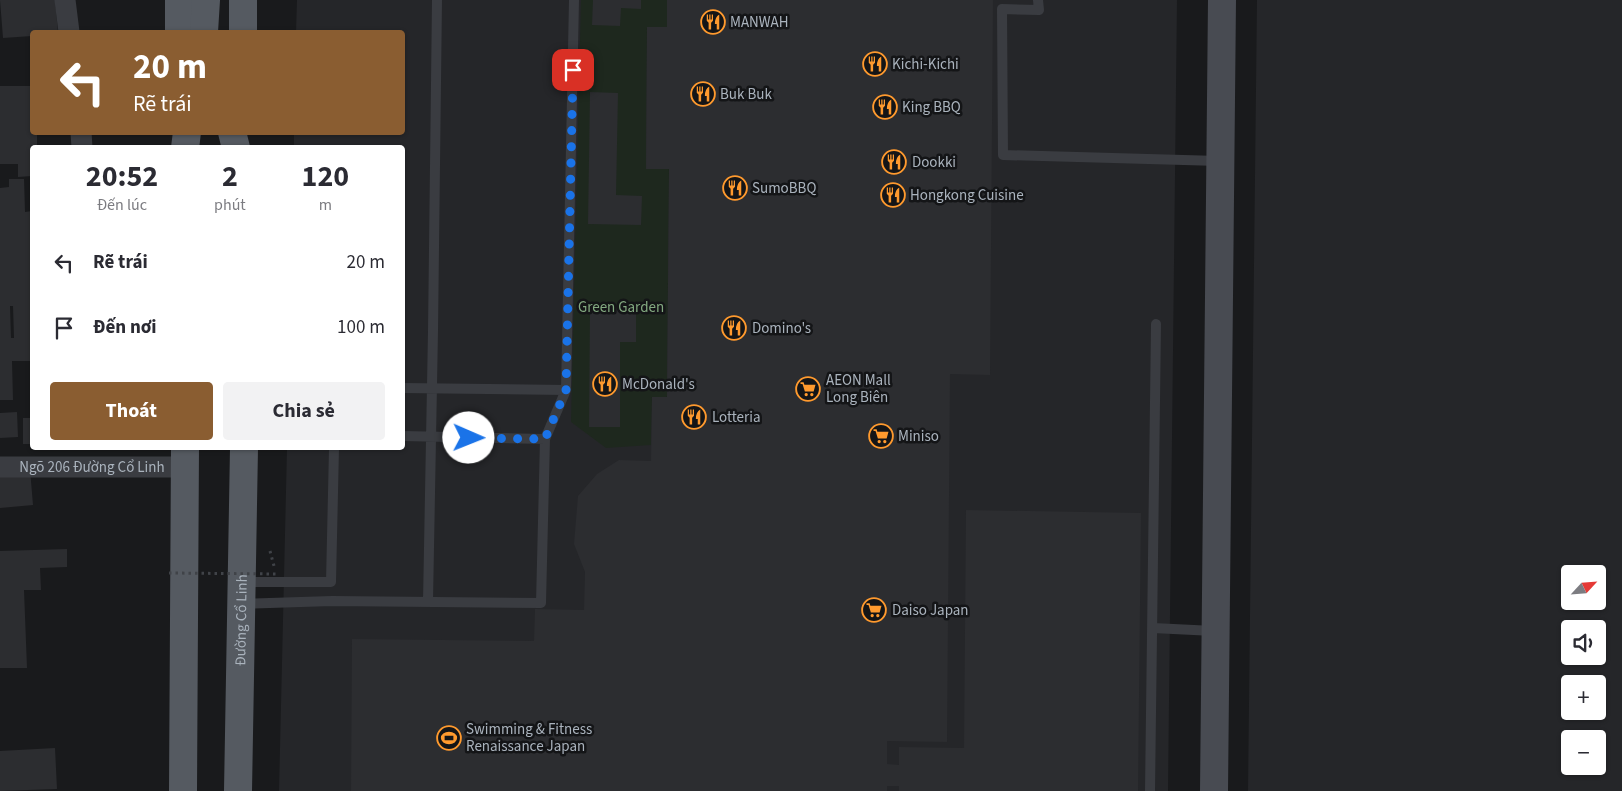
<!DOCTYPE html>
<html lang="vi">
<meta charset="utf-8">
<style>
body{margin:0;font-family:"Source Sans 3",sans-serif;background:#f2f2f3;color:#2b2b33;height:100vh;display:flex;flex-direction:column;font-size:19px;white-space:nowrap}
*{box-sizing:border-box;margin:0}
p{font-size:16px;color:#7c7c81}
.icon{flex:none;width:28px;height:28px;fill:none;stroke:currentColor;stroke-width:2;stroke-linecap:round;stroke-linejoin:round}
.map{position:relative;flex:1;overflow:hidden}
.drawer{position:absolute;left:30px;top:145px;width:375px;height:305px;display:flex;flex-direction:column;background:#fff;border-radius:5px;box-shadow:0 1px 4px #0004}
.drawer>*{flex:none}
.guide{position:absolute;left:30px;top:30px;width:375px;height:105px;border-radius:5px;box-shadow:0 1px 4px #0004;background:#8a5d31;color:#fff;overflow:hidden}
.needle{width:32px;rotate:64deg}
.controls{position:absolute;left:1561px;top:565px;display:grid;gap:10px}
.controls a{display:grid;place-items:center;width:45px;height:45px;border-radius:5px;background:#fff;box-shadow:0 1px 4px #0004;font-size:25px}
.pin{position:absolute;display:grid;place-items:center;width:42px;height:42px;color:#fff;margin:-21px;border-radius:10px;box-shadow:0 2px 8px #0006}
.me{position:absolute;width:55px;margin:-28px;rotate:91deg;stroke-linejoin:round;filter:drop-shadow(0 0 4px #0008)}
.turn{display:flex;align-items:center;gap:18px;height:105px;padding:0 20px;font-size:22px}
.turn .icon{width:65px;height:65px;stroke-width:2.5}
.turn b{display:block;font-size:35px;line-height:42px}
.eta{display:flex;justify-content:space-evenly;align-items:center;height:85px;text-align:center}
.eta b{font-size:30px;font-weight:700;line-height:35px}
.button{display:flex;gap:10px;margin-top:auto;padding:10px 20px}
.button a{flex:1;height:58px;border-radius:5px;background:#8a5d31;color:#fff;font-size:20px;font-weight:700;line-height:58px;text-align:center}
.button a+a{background:#f2f2f3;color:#2b2b33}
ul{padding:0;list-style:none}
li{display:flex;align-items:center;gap:15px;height:65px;padding:0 20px}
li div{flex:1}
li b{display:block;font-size:19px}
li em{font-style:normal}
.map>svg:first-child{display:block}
.built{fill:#252629;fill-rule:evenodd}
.green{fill:#1e281e}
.building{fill:#2c2d30;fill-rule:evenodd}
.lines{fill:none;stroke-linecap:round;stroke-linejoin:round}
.path{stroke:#404348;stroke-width:3;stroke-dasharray:2.5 4;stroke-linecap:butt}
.lane{stroke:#3a3c41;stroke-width:10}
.street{stroke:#3a3c41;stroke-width:21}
.secondary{stroke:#484b52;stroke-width:28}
.primary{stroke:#555a61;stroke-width:28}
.path-bridge{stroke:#404348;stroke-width:3;stroke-dasharray:2.5 4;stroke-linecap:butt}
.route{stroke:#1a73e8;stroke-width:9;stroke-dasharray:0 16.2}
.labels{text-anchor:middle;stroke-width:5;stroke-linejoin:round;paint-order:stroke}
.poi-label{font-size:15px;fill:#aab3bd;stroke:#141517;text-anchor:start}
.park-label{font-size:15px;fill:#83a980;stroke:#141517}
.street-label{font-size:15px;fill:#aab3bd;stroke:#141517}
</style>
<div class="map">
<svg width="1622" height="791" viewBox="0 0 1622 791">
<rect width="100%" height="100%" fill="#191a1c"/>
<!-- built -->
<path class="built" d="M297,0H1177L1168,791H279L287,448H402V148L294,147V133L402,132V32H296Z
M1257,0H1622V791H1248ZM1570,574H1598V601H1570ZM1570,629H1598V656H1570ZM1570,684H1598V711H1570ZM1570,739H1598V766H1570Z"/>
<!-- green -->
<path class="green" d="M581,0H667V27H647L646,169H669L667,397H652L651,445L606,448L571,422Z"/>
<!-- building -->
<path class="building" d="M0,0H55L58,32H32V36L3,38Z
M593,0H641V9L621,8L620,26L592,25Z
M667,0H993L990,375L950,374L947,742L887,741V764L899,765V747L964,748L966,510L1141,513L1138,791H899V786H887V791H351L352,639L534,641L535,609L584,610L585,572L574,544L578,496L597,474L619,460L651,461L652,397H667L669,169H646L647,27H667Z
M0,86H32V132H37V148H32V176L18,177V164H0Z
M590,92L618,93L616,195L642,196L641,225L588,224Z
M9,179H24L25,212L32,211V361H12L13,400H0V188L9,187ZM10,306H13L14,338H11Z
M590,308H636V342H620V427H589Z
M17,412L18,437L0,438V413Z
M23,418H32V444H23Z
M30,469L33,505L0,508V471Z
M67,549V567L40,568L41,590H24L27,668H0V551Z
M55,748L57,789L0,791V751Z"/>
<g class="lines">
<!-- path -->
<path class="path" d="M270,551L274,566"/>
<!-- lane -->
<path class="lane" d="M1038,0L1039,10L1002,9L1003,155L1219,161
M402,388L566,390
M402,436L545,439
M243,582H331L334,448
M428,602L433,331L437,0
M242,604L332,601L541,603L545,439L566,390L574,0
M1153,628L1214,631
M1150,791L1156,324"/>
<!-- street -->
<g class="street">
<path d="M65,0L69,32"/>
<path d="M81,132L82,148"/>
<path id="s1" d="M0,467H186"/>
</g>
<!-- secondary -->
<path class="secondary" d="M1214,791L1222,0"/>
<!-- primary -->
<g class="primary">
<path d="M179,0V32"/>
<path d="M204,32L206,0"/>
<path d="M243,32V0"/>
<path d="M232,132L236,148"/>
<path d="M185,148L187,132"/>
<path d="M183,791L185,448"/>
<path id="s2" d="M238,791L244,448"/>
</g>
<!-- path-bridge -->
<path class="path-bridge" d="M169,573L277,574"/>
</g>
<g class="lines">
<!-- route -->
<path class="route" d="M469,438L545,439L566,390L573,70"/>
</g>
<!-- icons -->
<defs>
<g id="restaurant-ring" transform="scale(1.25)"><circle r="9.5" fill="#141517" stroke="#ff9a2e" stroke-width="1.5"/><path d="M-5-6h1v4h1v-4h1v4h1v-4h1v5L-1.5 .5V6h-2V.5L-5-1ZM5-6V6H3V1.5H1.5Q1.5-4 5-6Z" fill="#ff9a2e"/></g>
<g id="supermarket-ring" transform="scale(1.25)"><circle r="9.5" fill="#141517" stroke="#ff9a2e" stroke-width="1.5"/><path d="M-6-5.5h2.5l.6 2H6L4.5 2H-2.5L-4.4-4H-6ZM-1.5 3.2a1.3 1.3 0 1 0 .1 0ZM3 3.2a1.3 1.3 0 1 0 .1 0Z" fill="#ff9a2e"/></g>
<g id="stadium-ring" transform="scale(1.25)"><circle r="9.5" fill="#141517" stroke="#ff9a2e" stroke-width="1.5"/><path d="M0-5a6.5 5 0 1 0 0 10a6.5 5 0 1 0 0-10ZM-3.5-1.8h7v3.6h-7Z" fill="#ff9a2e"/></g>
</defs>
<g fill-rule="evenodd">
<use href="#restaurant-ring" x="713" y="22"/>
<use href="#restaurant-ring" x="875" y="64"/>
<use href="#restaurant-ring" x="703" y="94"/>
<use href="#restaurant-ring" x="885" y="107"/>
<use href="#restaurant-ring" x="894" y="162"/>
<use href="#restaurant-ring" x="735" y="188"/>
<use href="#restaurant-ring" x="893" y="195"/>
<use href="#restaurant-ring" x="734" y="328"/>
<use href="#restaurant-ring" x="605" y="384"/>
<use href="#supermarket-ring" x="808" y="389"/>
<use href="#restaurant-ring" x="694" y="417"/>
<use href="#supermarket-ring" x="881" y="436"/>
<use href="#supermarket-ring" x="874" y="610"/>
<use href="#stadium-ring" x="449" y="738"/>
</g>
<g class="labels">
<!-- poi labels -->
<g class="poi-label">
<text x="730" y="27">MANWAH</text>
<text x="892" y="69">Kichi-Kichi</text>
<text x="720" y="99">Buk Buk</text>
<text x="902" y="112">King BBQ</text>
<text x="912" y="167">Dookki</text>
<text x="752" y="193">SumoBBQ</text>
<text x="910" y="200">Hongkong Cuisine</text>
<text x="752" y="333">Domino's</text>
<text x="826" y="385">AEON Mall<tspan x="826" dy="17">Long Biên</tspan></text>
<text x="622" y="389">McDonald's</text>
<text x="712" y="422">Lotteria</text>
<text x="898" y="441">Miniso</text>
<text x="892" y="615">Daiso Japan</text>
<text x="466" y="734">Swimming &amp; Fitness<tspan x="466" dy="17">Renaissance Japan</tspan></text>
</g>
<!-- park labels -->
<g class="park-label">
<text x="621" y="312">Green Garden</text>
</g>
<!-- street labels -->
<g class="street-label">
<text dy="5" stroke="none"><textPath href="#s1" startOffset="92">Ngõ 206 Đường Cổ Linh</textPath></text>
<text dy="5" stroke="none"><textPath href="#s2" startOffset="171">Đường Cổ Linh</textPath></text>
</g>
</g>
</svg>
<div class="controls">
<a><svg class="needle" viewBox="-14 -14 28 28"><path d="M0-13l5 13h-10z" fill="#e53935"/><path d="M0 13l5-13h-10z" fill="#7c7c81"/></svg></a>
<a><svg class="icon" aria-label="sound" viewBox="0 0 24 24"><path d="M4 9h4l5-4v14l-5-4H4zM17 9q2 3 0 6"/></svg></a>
<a>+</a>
<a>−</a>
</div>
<div class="pin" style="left:573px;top:70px;background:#d93025"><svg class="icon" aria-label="arrive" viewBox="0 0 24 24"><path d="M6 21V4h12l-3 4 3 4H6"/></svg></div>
<svg class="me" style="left:469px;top:438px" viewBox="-20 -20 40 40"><circle r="19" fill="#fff"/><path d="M0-13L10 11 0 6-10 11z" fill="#1a73e8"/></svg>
<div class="guide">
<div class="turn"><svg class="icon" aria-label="left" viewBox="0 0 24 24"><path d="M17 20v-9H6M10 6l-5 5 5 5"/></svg><div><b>20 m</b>Rẽ trái</div></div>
</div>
<section class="drawer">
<div class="eta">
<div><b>20:52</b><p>Đến lúc</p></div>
<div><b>2</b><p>phút</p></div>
<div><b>120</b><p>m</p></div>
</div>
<ul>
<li><svg class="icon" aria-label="left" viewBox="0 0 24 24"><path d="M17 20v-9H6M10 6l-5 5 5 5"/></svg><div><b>Rẽ trái</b></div><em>20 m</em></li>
<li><svg class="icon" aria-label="arrive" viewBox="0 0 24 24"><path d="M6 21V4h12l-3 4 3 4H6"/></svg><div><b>Đến nơi</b></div><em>100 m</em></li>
</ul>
<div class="button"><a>Thoát</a><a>Chia sẻ</a></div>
</section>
</div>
